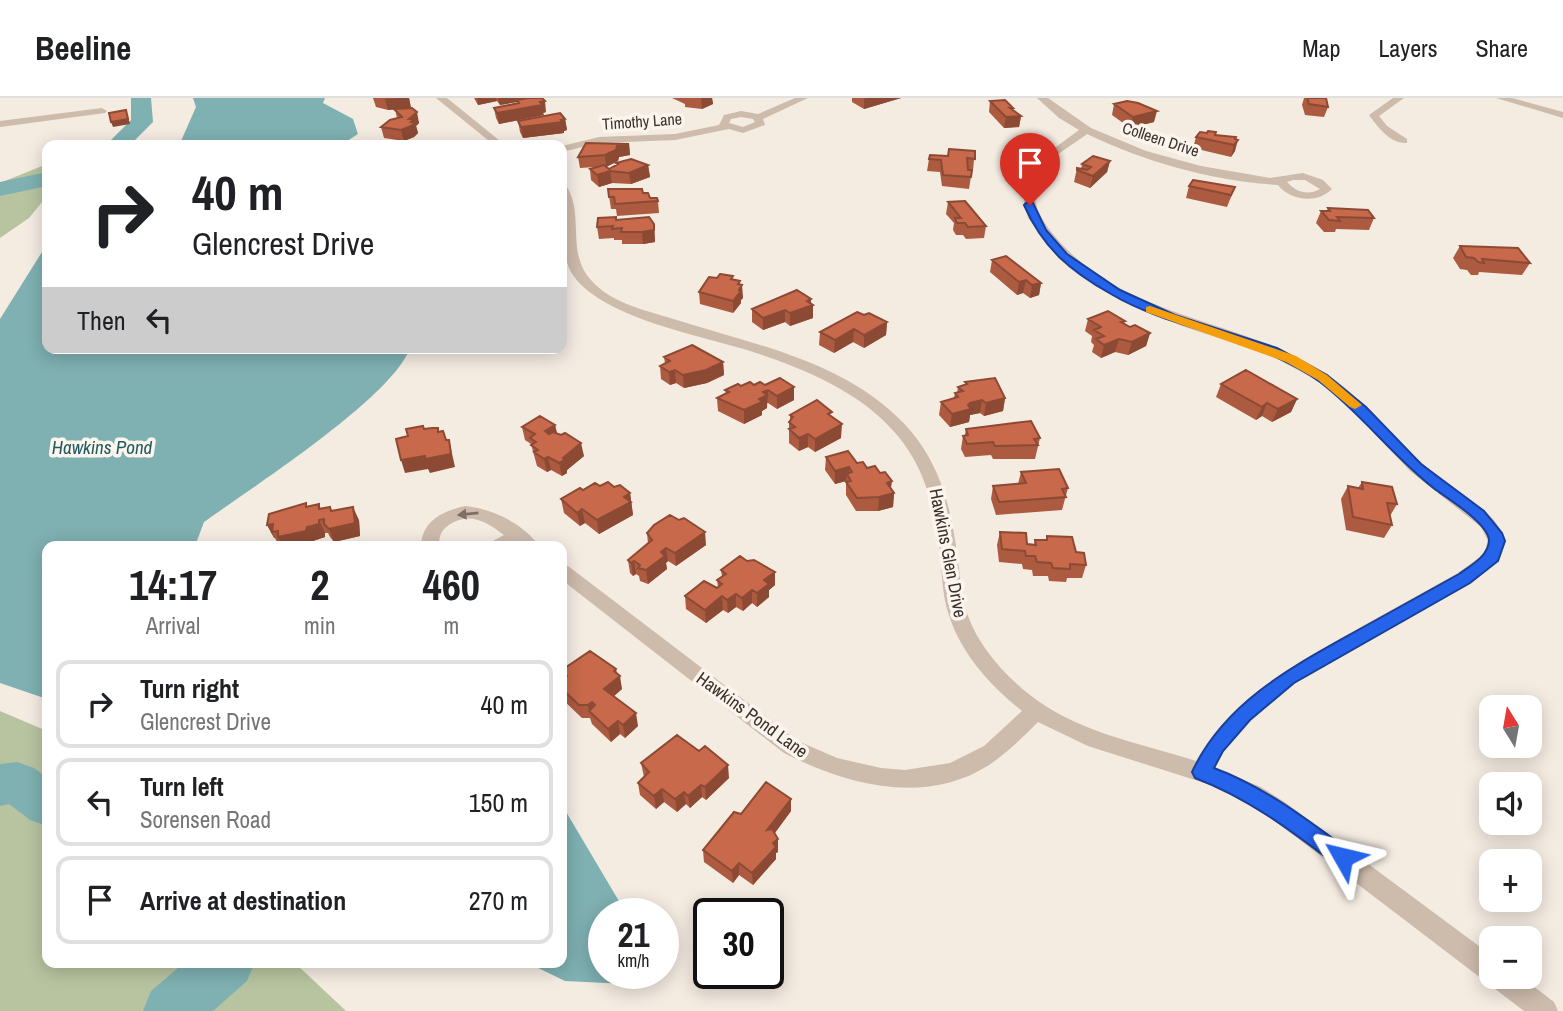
<!DOCTYPE html>
<meta charset="utf-8">
<style>
body{margin:0;font-family:"Archivo Narrow",sans-serif;background:#f6f6f6;color:#202124;height:100vh;display:flex;flex-direction:column;font-size:26px;white-space:nowrap}
*{box-sizing:border-box;margin:0}
p{font-size:23px;color:#757577}
.icon{flex:none;width:38px;height:38px;fill:none;stroke:currentColor;stroke-width:2;stroke-linecap:round;stroke-linejoin:round}
.map{position:relative;flex:1;overflow:hidden}
.sheet{position:absolute;left:42px;top:443px;width:525px;height:427px;display:flex;flex-direction:column;background:#fff;border-radius:14px;box-shadow:0 4px 18px #0003}
.sheet>*{flex:none}
.hud{position:absolute;left:42px;top:42px;width:525px;height:214px;border-radius:14px;box-shadow:0 4px 18px #0003;background:#fff;color:#202124;overflow:hidden}
.needle{width:46px;rotate:349deg}
.fabs{position:absolute;left:1479px;top:597px;display:grid;gap:14px}
.fabs a{display:grid;place-items:center;width:63px;height:63px;border-radius:14px;background:#fff;box-shadow:0 4px 18px #0003;font-size:35px}
.speed{position:absolute;left:588px;top:800px;display:flex;gap:14px;font-size:35px;font-weight:700;text-align:center}
.speed>*{display:grid;place-content:center;width:91px;height:91px;border-radius:50%;background:#fff;box-shadow:0 4px 18px #0003;line-height:1}
.speed small{font-size:18px;font-weight:400}
.speed .limit{border:4px solid #111;border-radius:10px;background:#fff;color:#111}
.pin{position:absolute;display:grid;place-items:center;width:60px;height:60px;color:#fff;margin:-72px -30px;border-radius:50% 50% 50% 0;rotate:-45deg;box-shadow:0 0 7px #0007}
.pin .icon{rotate:45deg}
.me{position:absolute;width:77px;margin:-38px;rotate:307deg;stroke-linejoin:round;filter:drop-shadow(0 0 5px #0008)}
.turn{display:flex;align-items:center;gap:24px;height:147px;padding:0 35px;font-size:32px}
.turn .icon{width:91px;height:91px;stroke-width:2.5}
.turn b{display:block;font-size:49px;line-height:60px}
.then{display:flex;align-items:center;height:66px;padding:0 35px;background:#0003;gap:14px;font-size:26px}
.eta{display:flex;justify-content:space-evenly;align-items:center;height:119px;text-align:center}
.eta b{font-size:42px;font-weight:800;line-height:49px}
ul{padding:0;list-style:none}
li{display:flex;align-items:center;gap:21px;height:88px;margin:0 14px 10px;padding:0 21px;border:4px solid #e0e0e0;border-radius:14px}
li div{flex:1}
li b{display:block;font-size:26px}
li em{font-style:normal}
header{display:flex;align-items:center;gap:42px;box-sizing:border-box;height:98px;padding:0 35px;background:#fff;border-bottom:2px solid #e0e0e0}
header strong{font-size:33px}
nav{display:flex;gap:38px;margin-inline-start:auto;font-size:24px}
.map>svg:first-child{display:block}
.green{fill:#b8c4a0}
.water{fill:#7fb0b2}
.lines{fill:none;stroke-linecap:round;stroke-linejoin:round}
.river{fill:#7fb0b2;fill-rule:evenodd}
.minor{fill:#cdbbac;fill-rule:evenodd}
.tertiary{fill:#cdbbac;fill-rule:evenodd}
.wall{fill:#ac5a40}
.shaded-wall{fill:#8c4a34}
.building{fill:#c8694b;stroke:#8c4a34;stroke-width:2}
.oneway{fill:#7d6f65}
.route{fill:#2563eb;stroke:#184099;stroke-width:2}
.slow{fill:#f59e0b}
.labels{text-anchor:middle;stroke-width:7;stroke-linejoin:round;paint-order:stroke}
.far-street-label{font-size:16px;fill:#3b302b;stroke:#fbf5ee}
.street-label{font-size:18px;fill:#3b302b;stroke:#fbf5ee}
.water-label{font-size:19px;font-style:italic;fill:#1f5a5e;stroke:#fbf5ee}
</style>
<header>
<strong>Beeline</strong>
<nav><a>Map</a><a>Layers</a><a>Share</a></nav>
</header>
<div class="map">
<svg width="1563" height="913" viewBox="0 0 1563 913">
<rect width="100%" height="100%" fill="#f4ebe1"/>
<!-- green -->
<path class="green" d="M47,66V98L29,120L0,140V85Z
M0,613L47,633V864L295,865L346,913H0Z"/>
<!-- water -->
<path class="water" d="M193,0H325L323,5L353,21L358,36L341,47H176L181,43L196,9Z
M47,146V250H410C392,300 251,390 204,424L195,448H47V601L0,585V221Z
M562,707L626,815L604,816V875H633L627,886L565,883L528,865L562,864Z"/>
<g class="lines">
<!-- river -->
<path class="river" d="M131,0H151L153,24L130,47H106L131,22Z
M47,74V88L0,98V84Z
M17,664L34,670L47,680V728L30,722L9,706L0,708V666Z
M185,864H255L247,883L213,913H143L151,893Z"/>
<!-- minor -->
<path class="minor" d="M436,0H447L505,47H494Z
M795,0H808L763,21L765,27L743,35L729,31L675,42L599,45L562,54V48L599,39L675,36L719,27L724,17L741,13L758,16ZM741,19L753,21L755,24L743,29L729,25L731,21Z
M1037,0H1048L1091,30L1146,53L1201,68L1270,80L1303,75L1323,82L1332,91C1317,106 1291,103 1278,87C1213,83 1145,64 1087,36C1070,49 1045,61 1037,82C1030,99 1039,118 1049,131C1120,224 1239,217 1328,277C1363,301 1390,336 1421,364C1443,385 1471,399 1492,420C1498,426 1502,436 1506,443L1498,463L1470,485L1294,586L1251,622L1223,653L1214,670L1261,689L1286,705L1491,857V878H1520L1554,904L1558,913H1524L1258,710L1217,689L1088,648L1038,624C1023,639 1007,655 989,667C925,708 847,687 784,655L562,482V467L568,468L798,643L837,660L881,670L905,672L950,665L984,648L1022,613C991,588 961,556 949,517C942,497 942,475 940,454C932,387 915,342 858,302C825,279 785,264 747,252C698,237 598,219 571,174C560,154 567,133 565,112C564,102 562,95 562,86L566,87C585,117 566,153 590,181C612,207 650,213 680,223C753,246 835,262 893,315C936,353 950,401 957,456C960,476 961,498 968,518C981,554 1015,589 1047,609C1092,637 1146,647 1196,663C1232,600 1289,570 1350,535C1386,515 1422,495 1458,475L1484,456L1488,443L1481,429L1410,373L1356,315L1318,283L1268,256L1182,228L1121,203L1059,161L1028,120L1024,107L1025,84L1037,63L1079,32L1059,20ZM1293,82H1305L1320,91C1308,98 1296,94 1287,84Z
M1393,0H1404L1379,18L1387,28L1407,41V45C1390,46 1378,29 1369,17Z
M102,10L107,13L105,15L0,29V23Z
M465,408C491,410 524,426 539,448H488L491,444L504,437C488,425 472,414 452,425C442,431 439,436 439,448H421C422,422 444,413 465,408Z"/>
<!-- tertiary -->
<path class="tertiary" d="M1496,0H1512L1563,14V20Z"/>
</g>
<!-- wall -->
<path class="wall" d="M373,0H409L411,10L419,25L416,28L418,35L414,39L404,43L384,40L381,29L397,20L395,11L388,12L376,9Z
M474,0H521L546,14L543,15L544,17L499,26L496,20L494,10L518,6L517,4L500,7L497,3L478,7Z
M672,0H712L713,6L702,11L685,9V6Z
M852,0H901L864,11L852,4Z
M1304,0H1326L1328,9L1324,19L1305,17L1302,7Z
M990,3L1013,10V12L1021,18L1019,29L1004,30L989,14Z
M1114,6L1154,24L1130,30L1112,17Z
M565,21L567,32L564,33V35L523,40L520,34L518,23Z
M1207,35L1235,41V53L1231,59L1193,50L1196,39Z
M629,46L630,57L619,59L618,63L606,69L609,71L617,67L616,65L648,67L650,79L631,86L612,85L599,89L591,82L590,71L596,69L580,70L578,59Z
M975,53L973,72H968H972L969,91L942,88L940,74L927,73L929,61Z
M1110,63L1107,74L1090,90L1074,84L1077,70L1081,71L1082,66Z
M1189,88L1235,89L1227,109L1186,100Z
M608,91L643,95L658,103L659,115L617,118L616,111H611Z
M948,104L986,128L984,140L966,141L963,137H956L953,132L954,125L946,116Z
M1328,110L1374,120L1369,132L1336,131L1335,134H1324L1316,125L1321,113H1327Z
M616,122L654,126L655,144L643,146H622V142H614V140L599,141L597,129Z
M1460,148L1530,165L1522,177L1479,174L1478,177H1471L1467,172L1460,171L1453,160Z
M992,162L1041,185L1039,197L1030,200L1023,195L1017,197L990,174Z
M717,180L733,181L740,187L743,200L741,202V205L733,215L700,206L699,194Z
M811,205L813,207V220L790,228L785,224L763,232L752,224V211Z
M864,217L887,224L886,237L864,250L853,244L834,255L819,247L820,234Z
M1088,221L1125,223L1124,226L1130,229L1150,235L1146,248L1128,257L1115,254L1101,260L1092,254L1094,247L1091,244L1092,238L1085,233Z
M664,259L723,264L724,277L707,285L684,290L676,285L670,287L661,281L660,268L665,265Z
M965,284L1005,300L1003,313L984,318L980,315L970,317L969,324L950,329L939,317L941,304L954,300L955,295H957L958,289L965,287Z
M1221,286L1297,301L1291,314L1272,324L1262,318L1256,322L1216,299Z
M765,287L794,289V302L777,311L768,305H767V310L762,313V317L744,326L718,313L717,300L726,296L725,292L741,288Z
M790,317L832,319L841,340L815,354L808,349L799,353L789,345V324L790,322Z
M555,327L557,335L584,358L567,372V375L562,378L551,372L547,374L537,368L531,346L525,342L522,329Z
M966,331L1040,340L1035,361H993L991,357L965,359L961,351L963,338L965,337Z
M826,359L857,365L867,370L891,391L894,395L893,409L878,413H856L846,397V383L835,386L825,372Z
M1021,374L1068,390L1062,412L996,417L991,401L993,388L1018,386Z
M1362,384L1397,406L1390,418L1392,427L1384,440L1346,432L1341,401L1348,388L1358,390Z
M600,388L614,389L630,395L633,417L599,436L585,425L580,428L564,415L561,401L583,392Z
M319,406L321,411L330,409L332,413L359,422L360,438L334,444L330,439L328,435H325V439L313,443V447L306,448L279,447L267,427L308,408Z
M1000,434L1027,446L1034,447L1035,442H1046L1047,438L1076,454L1086,467L1082,480H1067L1066,484L1049,483L1048,478H1033L1032,472L1023,471L1022,466L999,464L997,447Z
M647,435L706,447L676,468L668,463L666,465L667,471L648,486L640,483L639,478L636,476L633,478L630,475L628,462L648,446Z
M747,463L775,474V487L769,492V499L757,509L752,505L743,513L736,509L728,515L723,512L706,525L686,511L685,498L717,490L718,489L717,482L722,479L721,472Z
M562,572L617,576L622,591L614,598L638,628L625,640L620,636L611,644L592,626L590,620H582L562,601V581L564,580Z
M641,665L729,680L706,702L702,699L690,710L686,706L677,714L664,704L656,711L640,697L638,685L644,679Z
M791,701V713L775,735L778,741V754L776,755V761L753,787L739,777L733,785L704,764L703,752L741,716Z"/>
<!-- shaded-wall -->
<path class="shaded-wall" d="M400,0H409L411,10L388,12L385,1Z
M477,0H496L497,3L478,7Z
M498,0H521L522,3L500,7Z
M703,0H712L713,6L702,11L701,1Z
M867,0H901L864,11V1Z
M545,3L546,14L543,15L544,17L499,26L497,15Z
M1010,10H1013L1012,18H1021L1019,29L1004,30L1006,19Z
M126,12L130,26L113,29L111,24Z
M1157,13L1154,24L1130,30L1133,19Z
M417,14L419,25L416,28L418,35L414,39L404,43L401,32L409,21Z
M565,21L567,32L564,33V35L523,40L521,29Z
M1238,42L1235,53L1231,59L1234,47Z
M629,46L630,57L619,59L618,63L606,69L605,57L617,48Z
M1110,63L1107,74L1090,90L1093,78Z
M648,67L650,79L631,86L629,75Z
M610,73L612,85L599,89L597,77Z
M654,126L655,144L643,146L642,134Z
M1026,182L1023,195L1017,197L1019,184Z
M740,183V191L742,187L743,200L741,202V205L733,215V203Z
M1041,185L1039,197L1030,200L1032,187Z
M811,201V208L813,207V220L790,228V215L807,203Z
M785,212V224L763,232V220Z
M887,224L886,237L864,250V237Z
M854,231L853,244L834,255L835,242Z
M1150,235L1146,248L1128,257L1132,244Z
M1119,241L1115,254L1101,260L1104,247Z
M723,264L724,277L707,285L684,290L683,277Z
M675,272L676,285L670,287L669,274Z
M794,289V302L777,311V298Z
M768,292L767,310L762,313V317L744,326V312L759,301L763,294Z
M1005,300L1003,313L984,318L986,305Z
M1297,301L1291,314L1272,324L1278,311Z
M982,302L980,315L970,317L969,324L950,329L952,316L970,305Z
M1267,305L1262,318L1256,322L1262,309Z
M842,326L841,340L815,354V341Z
M555,327L558,340L547,346L545,333Z
M808,336V349L799,353V340Z
M449,342L455,369L430,375L428,371L405,375L401,362L425,358Z
M581,345L584,358L567,372V375L562,378L559,365L563,360Z
M548,359L551,372L547,374L544,361Z
M849,369V379L847,376L846,383L835,386V373Z
M892,383L890,396L894,395L893,409L878,413L879,399L887,385Z
M630,395L633,417L599,436L597,422Z
M353,409L359,422L360,438L334,444L329,431Z
M582,411L585,425L580,428L577,415Z
M319,422L325,435V439L313,443V447L306,448H283L278,439L307,429Z
M273,426L272,434L275,440H274L267,427Z
M705,434L706,447L676,468L675,455Z
M666,450L668,463L666,465L667,471L648,486L646,472L661,454Z
M634,463L636,476L633,478L631,465Z
M775,474V487L769,492V499L757,509V495L764,482Z
M752,492V505L743,513L742,500Z
M736,496V509L728,515L727,502Z
M722,498L723,512L706,525L705,512Z
M616,571L618,580L620,578L622,591L607,604L604,591L614,573Z
M592,604L595,617L589,614L588,607Z
M636,615L638,628L625,640L623,627Z
M618,623L620,636L611,644L608,631Z
M728,667L729,680L706,702L705,689Z
M701,687L702,699L690,710L688,698Z
M662,691L664,704L656,711L654,698Z
M684,694L686,706L677,714L675,701Z
M791,701V713L768,744L767,732Z
M778,741V754L776,755V761L753,787L752,775L773,745Z
M739,765V777L733,785L732,773Z"/>
<!-- building -->
<path class="building" d="M528,0H542L545,3L540,4L542,7L497,15L494,10L519,5L517,2Z
M1307,0H1326L1328,9L1309,6Z
M1005,2L1013,10H1010L1021,18L1006,19L990,3Z
M1127,3L1138,5L1157,13L1133,19L1114,6Z
M412,10L417,14L409,21H414L411,24H416L411,28L401,32L381,29L390,22L402,19L394,11Z
M126,12L128,21L111,24L109,15Z
M560,15L565,21L561,22L563,24L521,29L518,23Z
M1208,33L1216,34L1215,37L1236,39L1235,41L1238,42L1234,47L1196,39L1200,34L1207,35Z
M586,45L629,46L617,48L616,52L605,57L578,59Z
M949,51L975,53V61L967,60L968,72H972L971,79L943,77L941,62L929,61L930,57L948,58Z
M1093,58L1110,63L1093,78L1077,72V70L1087,72L1091,69L1082,66Z
M631,61L648,67L629,75L610,73L597,77L590,71L604,67L609,71L618,66L616,65Z
M1193,82L1235,89L1231,97L1189,88Z
M608,91H642L643,95H648L650,100H657L658,103L615,106L614,99H609Z
M965,103L986,128L968,129L965,125H957L955,120H961L948,104Z
M1328,110L1368,112L1374,120L1337,119L1340,123L1329,122L1321,113H1330Z
M616,119V122L649,119L654,126V132L642,134H621L622,130L612,131L613,128L597,129L598,120Z
M1460,148L1518,150L1530,165L1482,161L1484,165L1478,164L1474,160L1466,159Z
M1006,158L1041,185L1032,187L1026,182L1019,184L992,162Z
M720,176L733,178L731,181L740,183L738,186L742,187L739,192L741,193L733,203L699,194L709,179L717,180Z
M797,192L811,201L807,203L813,207L790,215L785,212L763,220L752,211Z
M1108,213L1125,223L1121,224L1130,229L1135,227L1150,235L1132,244L1119,241L1104,247L1096,241L1104,238L1094,232L1101,229L1088,221Z
M857,214L864,217L869,215L887,224L864,237L854,231L835,242L820,234Z
M692,247L723,264L706,272L683,277L675,272L669,274L660,268L670,263L664,259Z
M1246,272L1297,301L1278,311L1267,305L1262,309L1221,286Z
M780,280L794,289L777,298L768,292L763,294L767,297L759,301L762,304L744,312L717,300L729,294L725,292L738,286L741,288L750,284L754,287L760,284L765,287Z
M995,280L1005,300L986,305L982,302L970,305L968,307L971,311L952,316L941,304L958,299L955,295L963,293L958,289L967,286L965,284Z
M817,302L832,314L828,316L842,326L815,341L808,336L799,340L789,331L795,329L789,324L793,319L790,317Z
M540,318L555,327L545,333L549,336L553,334L561,337L565,335L581,345L563,360L565,362L559,365L548,359L544,361L534,354L538,352L531,347L536,344L530,340L535,336L522,329Z
M1031,323L1040,340L1034,341L1038,347L995,348L993,344L967,346L963,338L968,337L966,331Z
M423,328L424,331L432,330H438V334L443,333L446,342H449L451,356L425,361V358L401,362L396,341L408,338L406,331Z
M848,353L857,365L863,364L867,370L875,368L880,375L885,374L892,383L887,385L894,395L879,399L857,400L846,384L851,383L847,376L852,374L849,369L835,373L826,359Z
M1059,371L1068,390L1062,391L1066,399L999,404L993,388L1026,385L1021,374Z
M608,384L614,389L620,387L630,395L624,399L631,404L597,422L582,411L577,415L561,401L580,390L583,392L595,385L600,388Z
M1362,384L1392,389L1397,406L1387,405L1392,427L1353,419L1348,388L1363,391Z
M306,405V409L319,406V411L330,409L331,413L353,409L355,425L329,431L324,426V421L319,422V426L307,429L306,433L278,439V433L272,434L273,426L267,427L269,416Z
M670,417L679,422L684,420L705,434L675,455L666,450L661,454L665,458L646,472L638,470L640,467L634,463L631,465L628,462L652,442L647,435L654,427Z
M1000,434L1026,435L1027,446L1036,447L1035,442H1047V438L1072,439L1076,454L1084,455L1086,467L1070,466V471L1053,470L1051,465L1037,464L1035,458H1026L1025,453L1002,451Z
M740,458L747,463L754,462L775,474L764,482L769,486L757,495L752,492L742,500L736,496L727,502L722,498L705,512L685,498L704,483L717,490L722,486L717,482L726,476L721,472Z
M590,553L616,571L614,573L620,578L604,591L636,615L623,627L618,623L608,631L589,613L595,607L592,604L588,607H579L562,591V581L567,578L562,572Z
M677,637L699,653L705,648L728,667L705,689L701,687L688,698L684,694L675,701L662,691L654,698L638,685L649,674L641,665Z
M766,684L791,701L767,732L772,731L778,741L773,745L776,749L752,775L739,765L732,773L703,752L734,714L741,716Z"/>
<!-- one-way arrows -->
<defs><path id="oneway-solid" d="M-6-.8H1V-3.2L6.5 0L1 3.2V.8H-6Z" transform="scale(1.75)"/></defs>
<use class="oneway" href="#oneway-solid" transform="translate(468 416) rotate(174)"/>
<!-- route -->
<path class="route" d="M1026,105H1033L1046,132L1067,156L1120,192L1175,217L1277,250L1327,277L1366,309L1421,366L1484,413L1502,435L1505,443L1498,463L1470,485L1294,585L1250,622L1223,653L1214,670C1265,689 1306,721 1350,753L1353,759L1350,766L1343,769L1335,766C1290,732 1248,700 1195,680L1192,674C1224,606 1288,571 1351,536C1387,516 1423,496 1459,476C1470,468 1489,458 1489,442C1488,426 1449,401 1436,392C1394,360 1362,316 1320,284C1305,273 1285,263 1269,256C1217,233 1160,225 1111,196C1070,173 1043,150 1024,107Z"/>
<!-- slow -->
<path class="slow" d="M1150,208L1296,258L1327,277L1362,307L1355,311L1350,309L1318,282L1286,264L1146,214V209Z"/>
<g class="labels">
<!-- far-street labels -->
<g class="far-street-label">
<text transform="translate(642 23) rotate(-4)" y="6">Timothy Lane</text>
<text transform="translate(1161 41) rotate(18)" y="6">Colleen Drive</text>
</g>
<!-- street labels -->
<g class="street-label">
<text transform="translate(948 455) rotate(79)" y="6">Hawkins Glen Drive</text>
<text transform="translate(752 617) rotate(36)" y="6">Hawkins Pond Lane</text>
</g>
<!-- water labels -->
<g class="water-label">
<text x="102" y="356">Hawkins Pond</text>
</g>
</g>
</svg>
<div class="fabs">
<a><svg class="needle" viewBox="-14 -14 28 28"><path d="M0-13l5 13h-10z" fill="#e53935"/><path d="M0 13l5-13h-10z" fill="#757577"/></svg></a>
<a><svg class="icon" aria-label="sound" viewBox="0 0 24 24"><path d="M4 9h4l5-4v14l-5-4H4zM17 9q2 3 0 6"/></svg></a>
<a>+</a>
<a>−</a>
</div>
<div class="speed"><div>21<small>km/h</small></div><div class="limit">30</div></div>
<div class="pin" style="left:1030px;top:107px;background:#d93025"><svg class="icon" aria-label="arrive" viewBox="0 0 24 24"><path d="M6 21V4h12l-3 4 3 4H6"/></svg></div>
<svg class="me" style="left:1343px;top:759px" viewBox="-20 -20 40 40"><path d="M0-17L14 15 0 8-14 15z" fill="#2563eb" stroke="#fff" stroke-width="4"/></svg>
<div class="hud">
<div class="turn"><svg class="icon" aria-label="right" viewBox="0 0 24 24"><path d="M7 20v-9h11M14 6l5 5-5 5"/></svg><div><b>40 m</b>Glencrest Drive</div></div>
<div class="then">Then<svg class="icon" aria-label="left" viewBox="0 0 24 24"><path d="M17 20v-9H6M10 6l-5 5 5 5"/></svg></div>
</div>
<section class="sheet">
<div class="eta">
<div><b>14:17</b><p>Arrival</p></div>
<div><b>2</b><p>min</p></div>
<div><b>460</b><p>m</p></div>
</div>
<ul>
<li><svg class="icon" aria-label="right" viewBox="0 0 24 24"><path d="M7 20v-9h11M14 6l5 5-5 5"/></svg><div><b>Turn right</b><p>Glencrest Drive</p></div><em>40 m</em></li>
<li><svg class="icon" aria-label="left" viewBox="0 0 24 24"><path d="M17 20v-9H6M10 6l-5 5 5 5"/></svg><div><b>Turn left</b><p>Sorensen Road</p></div><em>150 m</em></li>
<li><svg class="icon" aria-label="arrive" viewBox="0 0 24 24"><path d="M6 21V4h12l-3 4 3 4H6"/></svg><div><b>Arrive at destination</b></div><em>270 m</em></li>
</ul>
</section>
</div>
